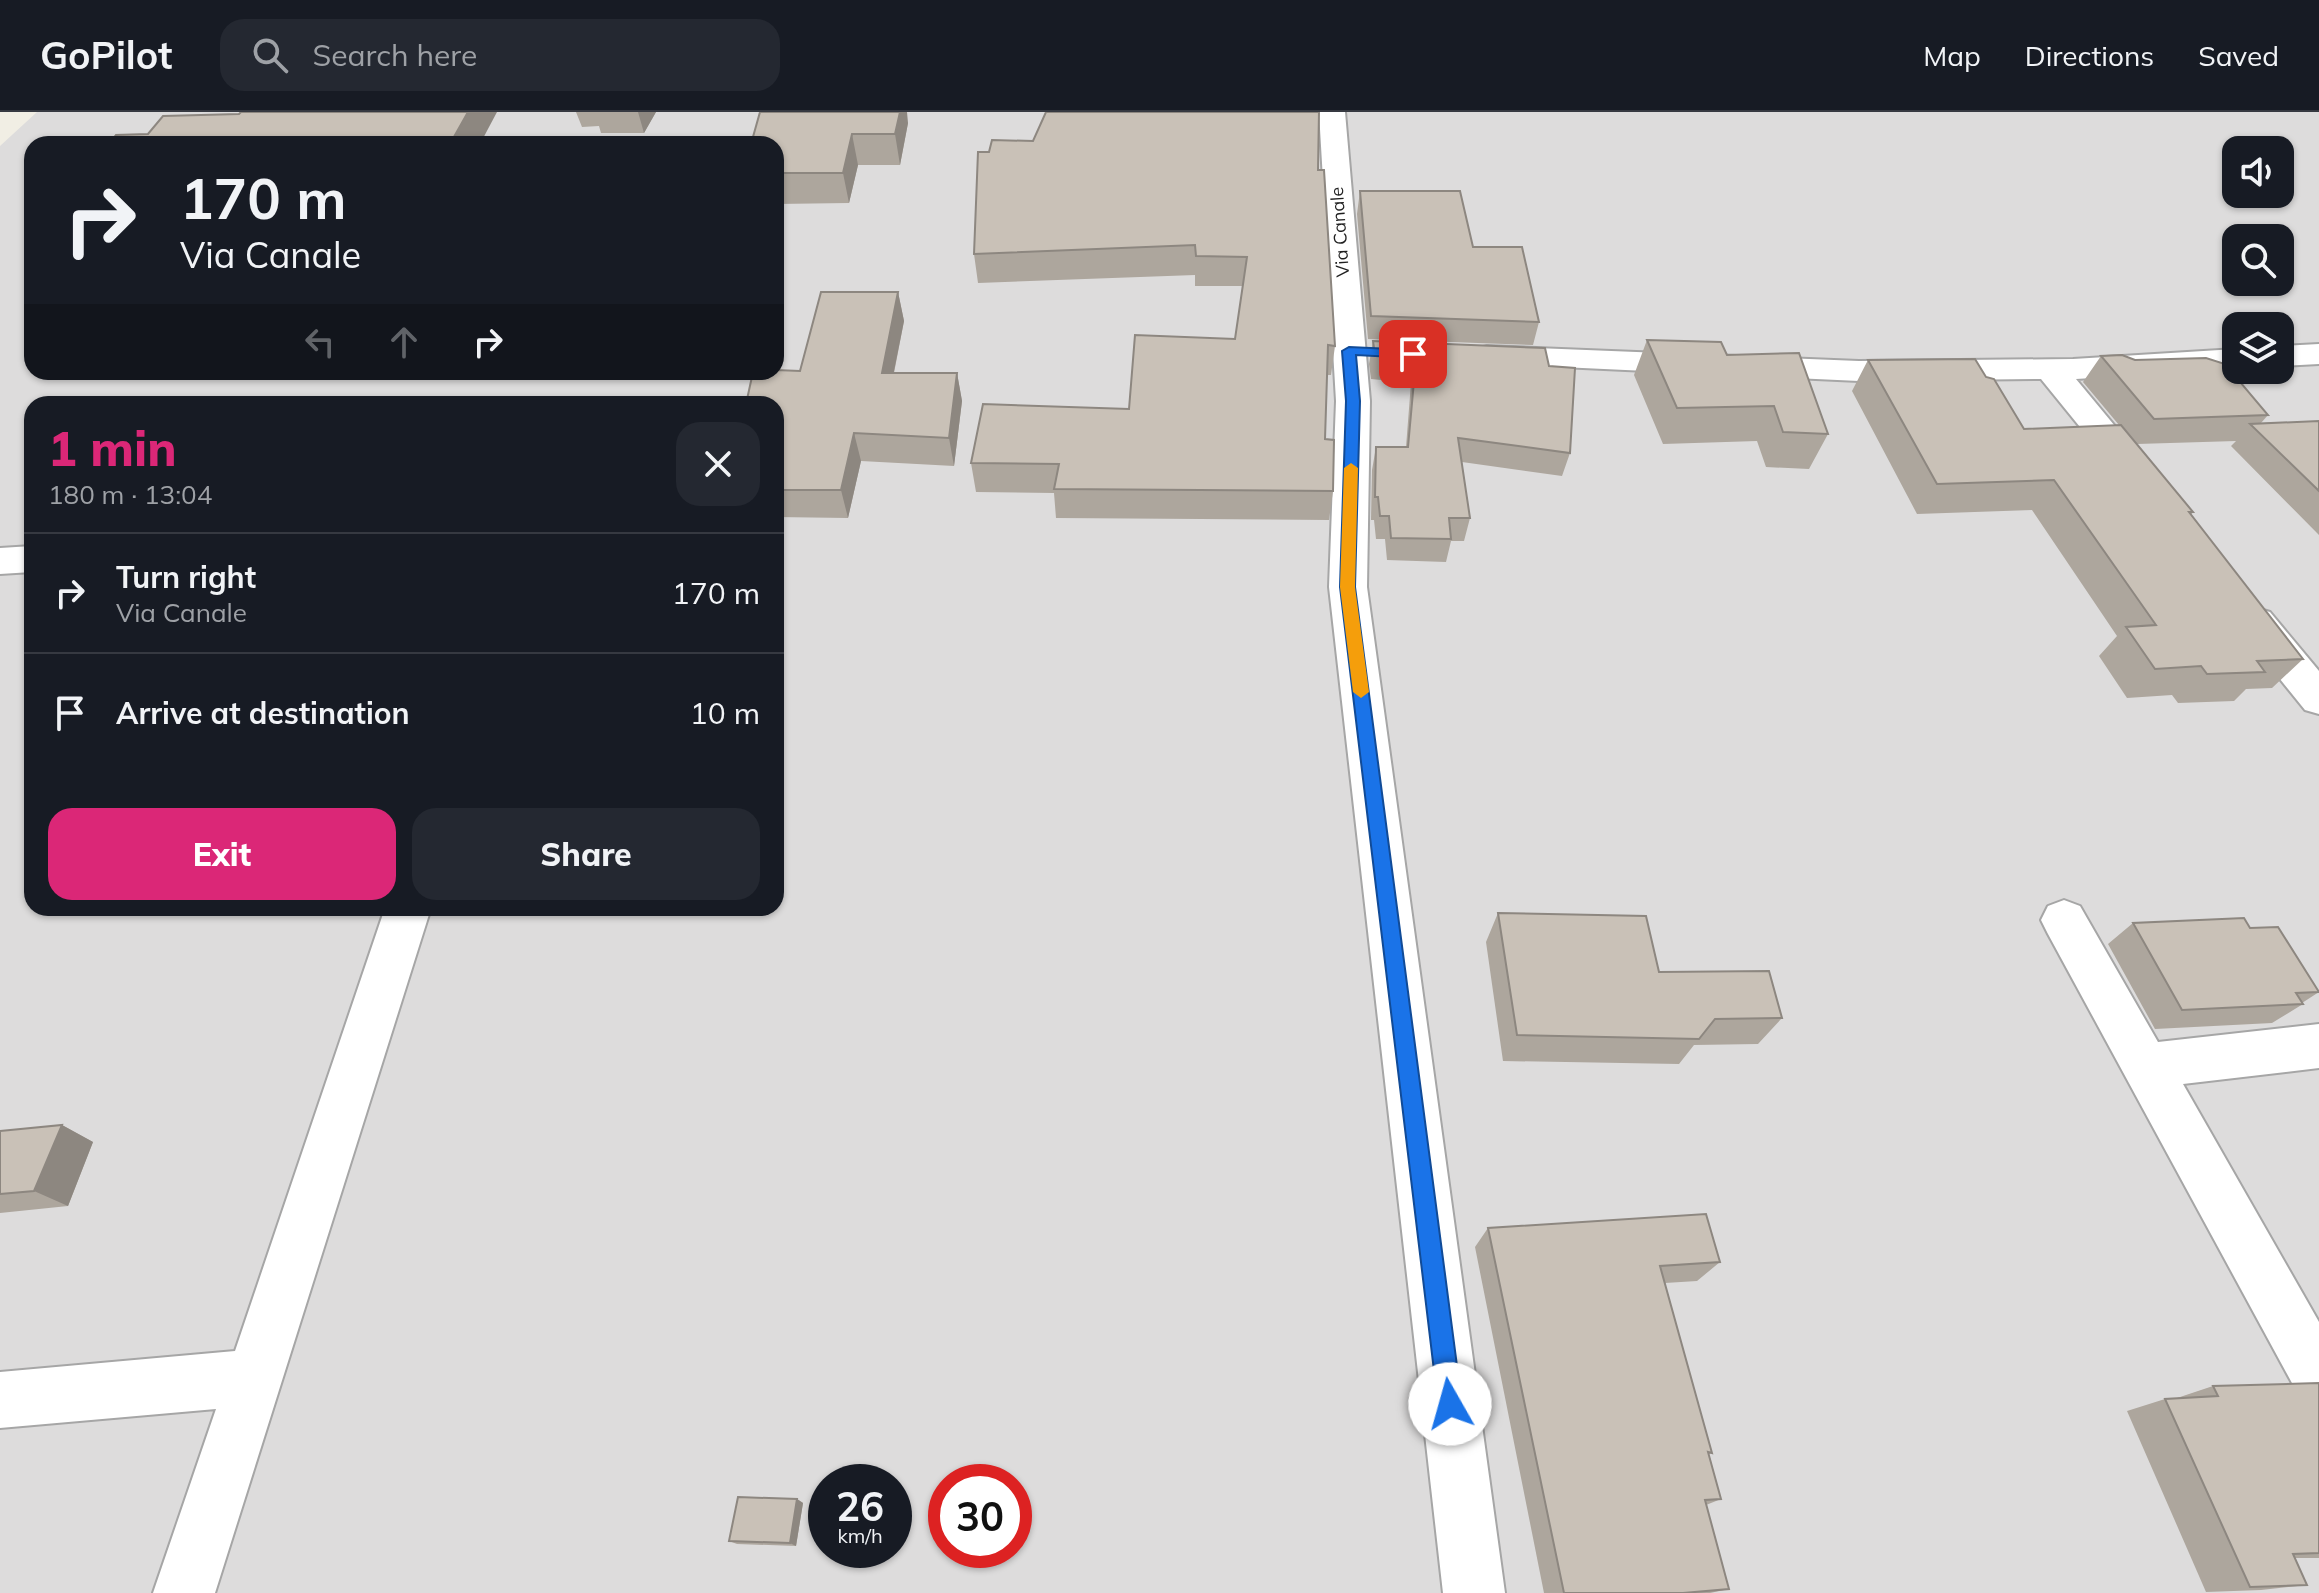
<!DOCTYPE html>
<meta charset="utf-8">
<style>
body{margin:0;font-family:Mulish,sans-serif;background:#242831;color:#f1f3f6;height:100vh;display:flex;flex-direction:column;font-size:30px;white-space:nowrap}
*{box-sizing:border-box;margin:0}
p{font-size:26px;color:#9ea1a6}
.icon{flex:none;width:44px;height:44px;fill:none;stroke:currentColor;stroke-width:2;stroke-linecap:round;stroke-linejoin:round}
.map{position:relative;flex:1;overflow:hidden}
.panel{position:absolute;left:24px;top:284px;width:760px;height:520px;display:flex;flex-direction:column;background:#171b24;border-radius:24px;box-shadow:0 2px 6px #0004}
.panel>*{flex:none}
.top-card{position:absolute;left:24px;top:24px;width:760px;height:244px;border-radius:24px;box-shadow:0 2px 6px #0004;background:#171b24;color:#f1f3f6;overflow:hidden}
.buttons{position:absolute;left:2222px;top:24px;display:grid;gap:16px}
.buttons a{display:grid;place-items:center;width:72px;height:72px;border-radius:16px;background:#171b24;box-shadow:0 2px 6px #0004;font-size:40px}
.speed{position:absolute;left:808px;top:1352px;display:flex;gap:16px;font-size:40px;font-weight:700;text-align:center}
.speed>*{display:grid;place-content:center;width:104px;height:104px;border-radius:50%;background:#171b24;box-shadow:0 2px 6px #0004;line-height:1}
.speed small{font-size:20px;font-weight:400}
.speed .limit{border:12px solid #d22;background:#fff;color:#111}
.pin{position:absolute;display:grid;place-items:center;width:68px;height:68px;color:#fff;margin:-34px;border-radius:16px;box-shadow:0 4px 12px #0006}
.me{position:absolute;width:88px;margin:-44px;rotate:353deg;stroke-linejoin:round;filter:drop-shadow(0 0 6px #0008)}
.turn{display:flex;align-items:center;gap:28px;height:168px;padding:0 24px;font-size:36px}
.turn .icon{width:104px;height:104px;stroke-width:2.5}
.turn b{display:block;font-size:56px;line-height:68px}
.lanes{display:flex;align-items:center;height:76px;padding:0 24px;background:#0003;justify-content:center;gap:40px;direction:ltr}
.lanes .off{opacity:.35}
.round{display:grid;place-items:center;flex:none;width:84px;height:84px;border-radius:24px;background:#242831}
.headline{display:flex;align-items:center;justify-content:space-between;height:136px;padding:0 24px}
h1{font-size:48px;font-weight:800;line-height:60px;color:#db2777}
.button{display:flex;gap:16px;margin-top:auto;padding:16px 24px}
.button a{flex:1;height:92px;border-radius:24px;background:#db2777;color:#fff;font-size:32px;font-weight:800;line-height:92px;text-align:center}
.button a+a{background:#242831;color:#f1f3f6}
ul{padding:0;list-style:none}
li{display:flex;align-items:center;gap:24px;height:120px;padding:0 24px;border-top:2px solid #363941}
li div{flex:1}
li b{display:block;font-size:30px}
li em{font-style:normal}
header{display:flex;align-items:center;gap:48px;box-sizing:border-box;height:112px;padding:0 40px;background:#171b24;border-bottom:2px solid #363941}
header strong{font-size:38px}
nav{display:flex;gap:44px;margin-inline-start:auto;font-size:28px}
.search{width:560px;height:72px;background:#242831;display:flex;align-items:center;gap:20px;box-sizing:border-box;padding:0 28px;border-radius:24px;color:#9ea1a6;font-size:30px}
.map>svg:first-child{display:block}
.residential{fill:#dddcdc;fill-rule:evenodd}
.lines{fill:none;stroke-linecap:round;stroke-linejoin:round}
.minor-casing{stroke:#a6a6a6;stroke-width:4}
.minor{fill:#fff;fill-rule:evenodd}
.wall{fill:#ada69d}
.shaded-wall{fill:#8d8780}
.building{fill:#c9c1b7;stroke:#8d8780;stroke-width:2}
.route{fill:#1a73e8;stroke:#114b97;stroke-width:2}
.slow{fill:#f59e0b}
.labels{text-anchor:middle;stroke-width:6;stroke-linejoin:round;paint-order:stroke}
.far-street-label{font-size:18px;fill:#1f1f1f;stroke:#fff}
</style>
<header>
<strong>GoPilot</strong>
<div class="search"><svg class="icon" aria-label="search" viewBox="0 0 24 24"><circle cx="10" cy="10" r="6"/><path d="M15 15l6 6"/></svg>Search here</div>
<nav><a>Map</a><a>Directions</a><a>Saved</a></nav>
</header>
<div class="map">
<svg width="2319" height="1481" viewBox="0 0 2319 1481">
<rect width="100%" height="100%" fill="#f1eee4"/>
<!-- residential -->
<path class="residential" d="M37,0H2319V1481H0V34ZM32,32H776V260H32ZM2236,38H2280V82H2236ZM2236,126H2280V170H2236ZM2236,214H2280V258H2236ZM32,292H776V796H32ZM826,1370H894V1438H826ZM946,1370H1014V1438H946Z"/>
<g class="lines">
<!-- minor casing -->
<g class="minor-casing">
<path id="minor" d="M1319,0H1345L1370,289L1367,475L1505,1481H1443L1329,475L1336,289Z
M2319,232V252L2280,254V234Z
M1487,234L1859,249L2073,247L2236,237V257L2076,267L2153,360L2147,368L2135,372L2123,368L2041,267L1859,269L1476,251L1471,244L1476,237Z
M32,434V460L0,462V436Z
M2256,496L2270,500L2319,559V602L2305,598L2242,520L2237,510L2242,500Z
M2064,788L2080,794L2158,930L2319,912V956L2183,972L2319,1210V1292L2299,1284L2048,822L2041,808L2048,794Z
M385,796H431L215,1481H153L216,1297L0,1316V1260L235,1239Z"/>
</g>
<!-- minor -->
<use href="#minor" class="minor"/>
</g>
<!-- wall -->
<path class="wall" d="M576,0H656L644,21H601L599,14L582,15Z
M908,11L900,53H858L849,91L776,92V32Z
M1318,58L1335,234L1331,263H1327L1325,327L1333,379L1329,408L1056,406L1054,381L976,380L971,351L1129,297L1235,227L1243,174H1195V163L978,171L974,142Z
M1360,79L1473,135L1539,210L1533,233L1368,227L1357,102Z
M898,180L904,209L894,261H957L962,289L954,354L861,349L848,406L776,405V292L800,259Z
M1647,228L1727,243L1828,322L1809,357L1766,355L1757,329L1663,332L1634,263Z
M1373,229L1545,236L1570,341L1562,364L1462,350L1470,406L1464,429H1451L1446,450L1387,448L1385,427H1376L1374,408H1371L1372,358L1376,335H1406L1411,271L1371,267L1369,252Z
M2101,244L2268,303L2261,311L2319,309V423L2231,334L2236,329L2137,332L2193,400L2191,403L2303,547L2272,576L2246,577L2234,589L2178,591L2172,583L2127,586L2099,544L2117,524L2032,398L1917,402L1852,279L1868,248L1986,265L2024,317L2119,313L2083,270Z
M1498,801L1659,860L1782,906L1758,932L1694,933L1679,952L1503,949L1486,830Z
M2133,811L2250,816L2319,880L2302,891L2303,892L2272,911L2155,917L2108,832Z
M62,1013L93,1030L68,1094L0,1101V1019Z
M1488,1116L1720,1150L1697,1169L1665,1171L1712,1341L1709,1342L1721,1387L1706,1393L1729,1477L1710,1481H1544L1475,1135Z
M2319,1271V1446H2295L2307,1473L2261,1478L2206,1480L2127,1299L2165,1287H2174L2213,1274Z
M797,1387L803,1391L796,1434L737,1432L729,1429Z"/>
<!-- shaded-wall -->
<path class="shaded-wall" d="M468,0H497L480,32H450Z
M638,0H656L644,21Z
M900,0H907L908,11L900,53L895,22Z
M852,22L858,53L849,91L843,61Z
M898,180L904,209L888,289L882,261Z
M957,261L962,289L954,354L949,326Z
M854,321L861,349L848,406L841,378Z
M62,1013L93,1030L68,1094L34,1079Z
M797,1387L803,1391L796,1434L790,1431Z"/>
<!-- building -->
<path class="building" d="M241,0H468L450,32H109L116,23L148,22L163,4L239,2Z
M760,0H900L895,22H852L843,61H776V32H751Z
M1046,0H1319L1318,58H1324L1335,234L1328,233L1325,327L1334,328L1333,379L1054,377L1059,352L971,351L983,292L1129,297L1135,223L1235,227L1247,145L1196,144L1195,133L974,142L978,40H989L992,28L1033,29Z
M1360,79H1460L1473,135H1522L1539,210L1371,204Z
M821,180H898L882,261H957L949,326L854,321L841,378H776V292H746L753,260H776V258L800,259Z
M1647,228L1721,230L1727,243L1799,241L1828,322L1783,320L1774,294L1677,296Z
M1373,229L1545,236L1549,254L1575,256L1570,341L1458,326L1470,406H1449L1451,427L1391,426L1389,404H1380L1378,385H1375L1376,335H1408L1416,247L1375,243Z
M2122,243L2135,248L2206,246L2225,252L2268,303L2154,307L2101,244Z
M1975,247L1986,265L1994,267L2024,317L2121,313L2193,400H2189L2303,547L2257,549L2265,560L2207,562L2201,554L2155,557L2126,515L2156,513L2054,368L1937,372L1868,248Z
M2319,309V379L2250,312Z
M1498,801L1646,804L1659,860L1769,859L1782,906L1715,907L1699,927L1517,923Z
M2244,806L2250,816L2278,815L2319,880L2296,881L2303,892L2182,898L2133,811Z
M62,1013L34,1079L0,1082V1019Z
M1706,1102L1720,1150L1660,1154L1712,1341L1708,1340L1721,1387L1705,1388L1729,1477L1683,1481H1564L1488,1116Z
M2319,1271V1441L2293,1442L2307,1473L2250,1475L2165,1287L2218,1284L2213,1274Z
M738,1385L797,1387L790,1431L729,1429Z"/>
<!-- route -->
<path class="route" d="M1349,235L1413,238L1419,242L1413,246L1356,243L1360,289L1355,475L1462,1292L1458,1301L1450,1304L1442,1301L1438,1292L1340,475L1346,289L1342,239Z"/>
<!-- slow -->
<path class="slow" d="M1351,351L1358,356L1355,475L1369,580L1361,586L1353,580L1340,475L1344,356Z"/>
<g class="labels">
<!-- far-street labels -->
<g class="far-street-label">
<text transform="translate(1340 120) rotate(-94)" y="6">Via Canale</text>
</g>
</g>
</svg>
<div class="buttons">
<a><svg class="icon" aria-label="sound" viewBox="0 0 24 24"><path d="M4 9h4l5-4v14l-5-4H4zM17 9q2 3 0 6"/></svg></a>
<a><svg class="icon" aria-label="search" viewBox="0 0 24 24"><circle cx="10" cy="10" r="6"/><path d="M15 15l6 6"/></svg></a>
<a><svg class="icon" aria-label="layers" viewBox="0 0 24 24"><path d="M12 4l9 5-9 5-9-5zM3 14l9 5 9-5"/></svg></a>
</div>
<div class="speed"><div>26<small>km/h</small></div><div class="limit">30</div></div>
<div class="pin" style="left:1413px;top:242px;background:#d93025"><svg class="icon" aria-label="arrive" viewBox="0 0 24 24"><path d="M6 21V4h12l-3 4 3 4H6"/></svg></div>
<svg class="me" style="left:1450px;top:1292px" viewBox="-20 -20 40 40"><circle r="19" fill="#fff"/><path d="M0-13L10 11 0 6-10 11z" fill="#1a73e8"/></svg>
<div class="top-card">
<div class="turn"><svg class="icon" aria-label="right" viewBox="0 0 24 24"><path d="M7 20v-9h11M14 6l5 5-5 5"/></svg><div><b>170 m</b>Via Canale</div></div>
<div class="lanes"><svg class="icon off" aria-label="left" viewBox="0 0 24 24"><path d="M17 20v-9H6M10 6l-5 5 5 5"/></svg><svg class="icon off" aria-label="ahead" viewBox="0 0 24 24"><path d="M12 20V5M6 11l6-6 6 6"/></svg><svg class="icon" aria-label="right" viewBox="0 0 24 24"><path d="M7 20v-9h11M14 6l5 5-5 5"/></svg></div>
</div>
<section class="panel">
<div class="headline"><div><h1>1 min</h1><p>180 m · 13:04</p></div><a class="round"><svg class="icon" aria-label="close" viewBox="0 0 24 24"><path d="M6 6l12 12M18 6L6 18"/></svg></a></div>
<ul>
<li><svg class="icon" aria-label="right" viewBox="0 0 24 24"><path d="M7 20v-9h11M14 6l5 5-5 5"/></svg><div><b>Turn right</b><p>Via Canale</p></div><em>170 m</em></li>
<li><svg class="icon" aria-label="arrive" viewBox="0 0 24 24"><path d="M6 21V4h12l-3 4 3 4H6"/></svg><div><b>Arrive at destination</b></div><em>10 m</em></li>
</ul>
<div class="button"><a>Exit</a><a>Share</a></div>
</section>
</div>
